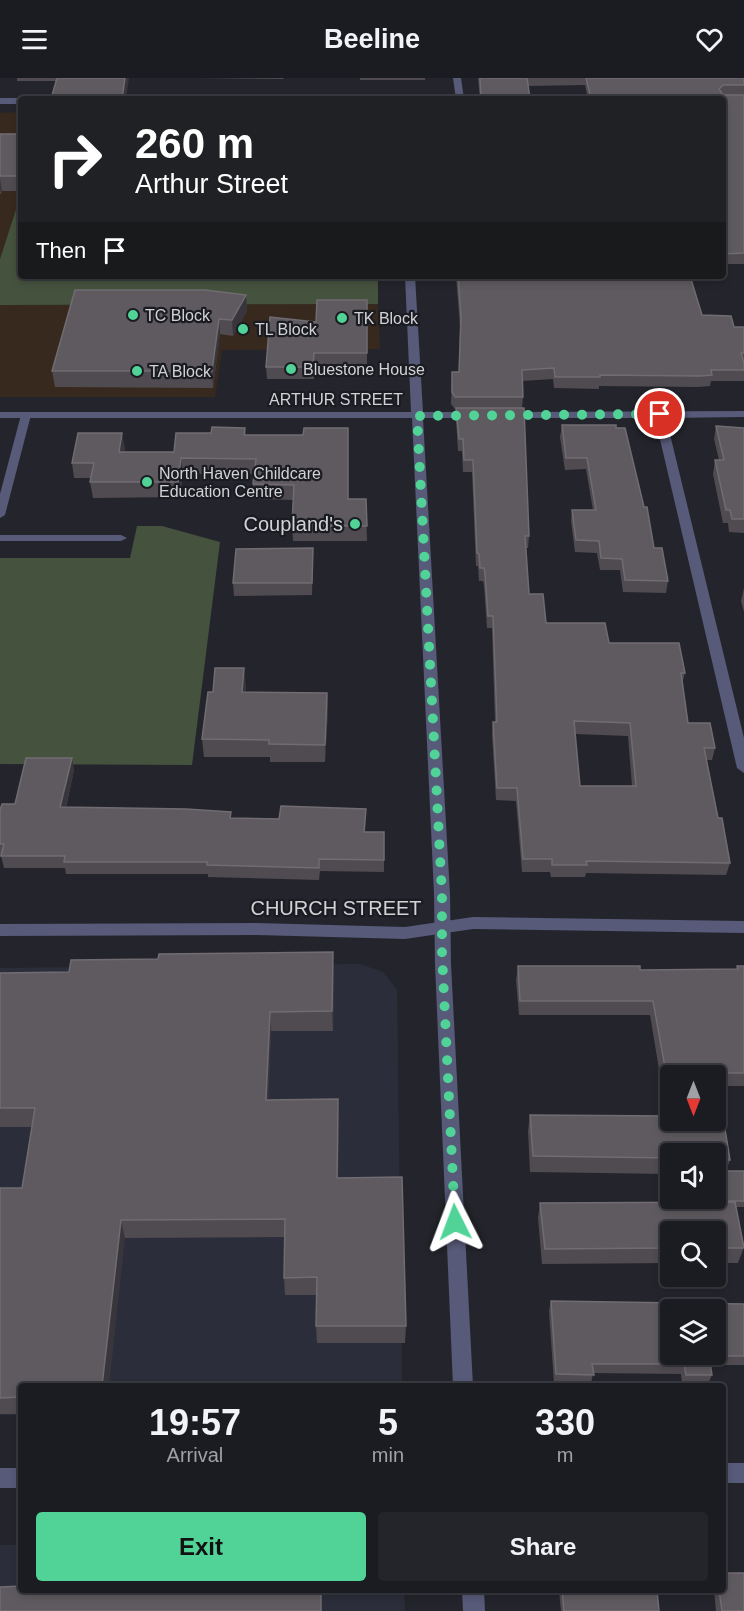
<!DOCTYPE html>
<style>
body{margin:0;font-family:Arial,sans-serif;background:#24252a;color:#f1f3f6;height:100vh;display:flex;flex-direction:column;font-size:22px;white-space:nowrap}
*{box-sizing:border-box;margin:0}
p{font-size:20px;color:#a0a1a5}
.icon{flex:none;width:33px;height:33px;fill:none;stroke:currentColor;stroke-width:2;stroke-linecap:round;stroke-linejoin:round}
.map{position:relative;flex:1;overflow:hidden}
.side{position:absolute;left:18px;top:1305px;width:708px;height:210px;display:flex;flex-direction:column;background:#1b1c21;border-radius:6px;box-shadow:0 3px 9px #0003,0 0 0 2px #393a3f}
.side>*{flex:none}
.hud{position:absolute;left:18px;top:18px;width:708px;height:183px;border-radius:6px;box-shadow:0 3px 9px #0003,0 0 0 2px #393a3f;background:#202124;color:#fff;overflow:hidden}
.needle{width:39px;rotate:180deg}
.tools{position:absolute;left:660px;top:987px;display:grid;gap:12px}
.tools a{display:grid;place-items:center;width:66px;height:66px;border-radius:6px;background:#1b1c21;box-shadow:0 3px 9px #0003,0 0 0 2px #393a3f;font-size:30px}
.pin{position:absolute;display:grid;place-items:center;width:51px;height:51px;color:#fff;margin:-26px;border:3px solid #fff;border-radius:50%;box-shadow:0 2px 6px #0007}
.me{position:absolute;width:66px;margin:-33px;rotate:357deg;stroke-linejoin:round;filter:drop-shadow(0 0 4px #0008)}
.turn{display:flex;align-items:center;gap:21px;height:126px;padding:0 18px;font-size:27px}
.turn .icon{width:78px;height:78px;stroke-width:2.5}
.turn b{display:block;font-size:42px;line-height:51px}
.then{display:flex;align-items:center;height:57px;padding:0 18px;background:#0003;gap:12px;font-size:22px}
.eta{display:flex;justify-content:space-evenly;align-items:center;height:102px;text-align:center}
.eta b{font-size:36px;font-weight:700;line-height:42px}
.cta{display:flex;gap:12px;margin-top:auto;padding:12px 18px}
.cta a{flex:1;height:69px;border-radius:6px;background:#51d397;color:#111;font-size:24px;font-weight:700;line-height:69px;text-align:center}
.cta a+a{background:#24252a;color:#f1f3f6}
header{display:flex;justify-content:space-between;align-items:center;height:78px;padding:0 18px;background:#1b1c21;font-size:27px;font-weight:700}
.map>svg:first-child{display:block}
.built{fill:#2b2e3a}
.education{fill:#38291e}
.green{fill:#45523e}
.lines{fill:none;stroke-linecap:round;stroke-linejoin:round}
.service{fill:#575a78;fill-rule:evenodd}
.minor{fill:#575a78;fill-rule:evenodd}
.tertiary{fill:#575a78;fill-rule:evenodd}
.wall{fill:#504b51;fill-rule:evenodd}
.shaded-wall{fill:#38363c}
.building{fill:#5e5a5f;stroke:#706c72;stroke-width:1.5;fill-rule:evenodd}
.route{stroke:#51d397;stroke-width:10;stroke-dasharray:0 18}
.poi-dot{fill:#51d397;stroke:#1a1c22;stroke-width:2}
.labels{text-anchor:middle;stroke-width:4.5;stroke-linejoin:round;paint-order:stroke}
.far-poi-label{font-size:16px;fill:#d1d2d6;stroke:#1a1c22;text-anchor:start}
.far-street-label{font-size:16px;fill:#d1d2d6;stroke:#1a1c22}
.poi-label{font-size:20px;fill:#d1d2d6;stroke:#1a1c22;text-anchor:end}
.street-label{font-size:20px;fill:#d1d2d6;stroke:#1a1c22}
</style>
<header><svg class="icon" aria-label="menu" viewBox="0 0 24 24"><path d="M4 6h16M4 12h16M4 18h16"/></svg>Beeline<svg class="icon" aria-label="heart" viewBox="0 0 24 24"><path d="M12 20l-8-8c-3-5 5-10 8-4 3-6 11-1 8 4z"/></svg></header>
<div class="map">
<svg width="744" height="1533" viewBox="0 0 744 1533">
<rect width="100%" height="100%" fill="#24252c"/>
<!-- built -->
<path class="built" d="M360,886L383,894L397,912L402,1308H21V1337H0V890Z
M0,1467H21V1512H404L405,1533H0Z"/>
<!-- education -->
<path class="education" d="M21,34V116L0,181V35Z
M378,226L380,271L222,272L215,319H0V227Z"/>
<!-- green -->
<path class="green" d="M21,116V198H378V226L0,227V181Z
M137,448H162L220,464L192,687L0,686V480H130Z"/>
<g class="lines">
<!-- service -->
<path class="service" d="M26,334L31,337L5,437L0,440V416L21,337Z
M0,457H121L127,460L121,463H0Z"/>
<!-- minor -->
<path class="minor" d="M453,0H461L464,21H456Z
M405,198H415L423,334H474L480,337L474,340H423L450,816L451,886L473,1308H453L435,886L434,816L412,340H0V334H411Z
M744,333V339L666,340L744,660V695L737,690L655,340H504L498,337L504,334Z
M723,1385H744V1405H723Z
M0,1390H21V1410H0Z
M462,1512H484L485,1533H463Z"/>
<!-- tertiary -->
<path class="tertiary" d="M0,20H21L23,21H21V26H0Z
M473,839L744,843V855L473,851L405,861L257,857L0,858V846L257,845L405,849Z"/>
</g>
<!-- wall -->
<path class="wall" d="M17,0H129L57,3H17Z
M198,0H284L283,1Z
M360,0H425V2H360Z
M478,0H744V186H723V21H588L585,7L528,8L530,21H480Z
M0,56H21V113H2L1,116H0Z
M456,198H690L702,237L734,249H744V303H711L710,308L698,309L599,308V311L554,310L553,301L522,303L523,319L522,330L529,458L528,470H525L529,516L546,545L609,565L685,595L682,606L688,645L715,670L712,682H707L718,740L730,785L726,797L586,795L585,799H551L550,794H522L516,723L496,722L492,656L493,644H495L492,550H487L484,508L483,503H479L478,488H476L472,394H463L462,373H458L456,342V331H455L451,326L452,294H459L460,249ZM575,656L628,658L632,708H580Z
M246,217L247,233L233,258L220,256L213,310L55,309L52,293Z
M367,222V286H314V301H267L266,289L316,244Z
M562,347L644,429L654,470L668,503L666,515L623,514L620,492H600L597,475L575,474L571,443L572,432H593L586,391L565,392L560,359Z
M716,348L744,350V455L729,454L728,445H723L713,396L715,382H719L714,361Z
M245,350L246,357L348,421H366L367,463H293L292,448L293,422L254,421L253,406L254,396H183L180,419L93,420L90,404L91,400H74L72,385L125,370L124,374H174L211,355Z
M313,470L312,517L234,518L233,505Z
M744,510V534L741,523Z
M246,608L245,614L327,615L328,632L325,684H270V679H204L202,661L213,614Z
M72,680L74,692L66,730L231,740L279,741L366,731L365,754H384V794L320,793L319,802L208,799V796H66L65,790H4L1,778H0V732L15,726Z
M518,888L640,892L736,891L737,888H744V1008H716V998H670V1009H662L650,937H519L516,902Z
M334,894L333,953H271L268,1022L339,1040L338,1100L406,1248L405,1265H317L316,1248L317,1217H285L284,1200L285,1159L125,1160L21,1308V1336H0V1110H22L32,1049H0V895Z
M530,1037L670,1038V1042H716V1039H723L730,1082L726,1093H744V1129H736L744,1169L738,1185H716V1154H670V1185L542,1186L538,1140L540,1125L716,1124V1076H670V1096L530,1094L528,1053Z
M551,1223L744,1226V1287H710L712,1297L708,1306H682L681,1296L593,1295L591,1306H554L549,1233Z
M559,1512H657L659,1533H561Z
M714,1512H723L744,1533H716Z"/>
<!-- shaded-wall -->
<path class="shaded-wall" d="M125,0H129L126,21H122Z
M0,101L2,113L1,116L0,110Z
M246,217L247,233L233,258L232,242Z
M219,241L220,256L213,310L212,293Z
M122,355L125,370L121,389L119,374Z
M181,380L183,396L180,419L178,404Z
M244,590L246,608L243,632L242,614Z
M327,615L328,632L325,684V667Z
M72,680L74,692L63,742L60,729Z
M333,874L334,894L333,953L332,933Z
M270,934L271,953L268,1041L266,1022Z
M338,1021L339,1040L338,1118L337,1100Z
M121,1142L125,1160L109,1308H102Z"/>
<!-- building -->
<path class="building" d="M57,0H125L122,21H51Z
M480,0H527L530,21H481Z
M586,0H744V7H723L719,11L723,17H744V175L723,176V21H591Z
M0,56H21V98H0Z
M458,198H690L702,237L731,238L734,249H744V275H741L744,285V292H711L712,297L700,298L600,297V299H555L554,290L522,292L523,319H455L452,314V294H459L461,238Z
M75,212H205L246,217L232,242L219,241L212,293H52Z
M317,222H367V275H314L313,289H266L270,239L316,244Z
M456,330H524L529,458H525L529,516H543L546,545H605L609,565H679L685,595H681L688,645H710L715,670H704L718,740H722L730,785L586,783L587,787H552V781H523L517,710H497L493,644H497L493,538H488L485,496L484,490H480L479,476L477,475L473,382H464L463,361H459ZM574,643L630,645L636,708H580Z
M562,347H616V350H625L644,429H647L654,470H662L668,503L625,502L622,481L601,480L599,463L576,462L572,432H596L587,380H566Z
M716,348L744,350V441H732L730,432H726L715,382H724Z
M212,349L245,350L244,357H303L304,350H348V421H366L367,448H292L294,407L253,406L256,381L181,380L178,404H90L94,385H72L78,355H122L119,374H174L176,355H211Z
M313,470L312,505H233L236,471Z
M215,590H244L242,614L327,615L325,667L269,666V662L202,661L208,614H213Z
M26,680H72L60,729L186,731L231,734L230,740L279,741L281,728L366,731L364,754H384V782L319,781V790L207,787V784H64L65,778H1L4,766H0V732L2,726H15Z
M333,874L332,933L270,934L266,1022L338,1021L337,1100L402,1099L406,1248H316L317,1199L284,1200L285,1141L121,1142L102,1308H21V1319L0,1320V1110H22L35,1030H0V895L69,894L71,882L158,881L159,876Z
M518,888H640V892L738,891L737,888H744V995H666L653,923H520Z
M530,1037L670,1038V1042H716V1039H723L730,1082L716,1081V1076H670V1080L533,1078Z
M718,1093H744V1123H717Z
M735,1124L744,1170H716V1154H670V1170L545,1171L540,1125Z
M551,1223L744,1226V1278H709L712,1297H686L684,1286H592L594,1297L556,1296ZM670,1232H716V1276H670Z
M723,1495H744V1533H722L719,1512H723Z
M21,1508V1512H267V1515L321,1514V1533H0V1509Z
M562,1512H657L659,1533H564Z"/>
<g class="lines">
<!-- route -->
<path class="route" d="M455,1144L442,876V816L417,338L660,336"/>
</g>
<!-- markers -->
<g class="poi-dot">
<circle cx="133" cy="237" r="6"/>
<circle cx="342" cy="240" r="6"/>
<circle cx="243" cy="251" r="6"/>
<circle cx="291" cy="291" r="6"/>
<circle cx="137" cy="293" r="6"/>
<circle cx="147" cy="404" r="6"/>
<circle cx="355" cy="446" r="6"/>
</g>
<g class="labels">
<!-- far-poi labels -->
<g class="far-poi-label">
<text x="145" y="243">TC Block</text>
<text x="354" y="246">TK Block</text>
<text x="255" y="257">TL Block</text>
<text x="303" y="297">Bluestone House</text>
<text x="149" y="299">TA Block</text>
<text x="159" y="401">North Haven Childcare<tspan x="159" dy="18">Education Centre</tspan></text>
</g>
<!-- far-street labels -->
<g class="far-street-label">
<text x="336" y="327">ARTHUR STREET</text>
</g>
<!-- poi labels -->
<g class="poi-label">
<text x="343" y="453">Coupland's</text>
</g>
<!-- street labels -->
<g class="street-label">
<text x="336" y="837">CHURCH STREET</text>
</g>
</g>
</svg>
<div class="tools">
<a><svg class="needle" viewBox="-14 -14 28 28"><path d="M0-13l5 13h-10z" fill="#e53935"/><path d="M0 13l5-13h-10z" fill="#a0a1a5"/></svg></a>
<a><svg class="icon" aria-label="sound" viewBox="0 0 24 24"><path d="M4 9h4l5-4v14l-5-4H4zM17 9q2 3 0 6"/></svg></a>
<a><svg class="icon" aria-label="search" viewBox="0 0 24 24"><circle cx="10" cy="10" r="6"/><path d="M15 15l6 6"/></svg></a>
<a><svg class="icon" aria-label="layers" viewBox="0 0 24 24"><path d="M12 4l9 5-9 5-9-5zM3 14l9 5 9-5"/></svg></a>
</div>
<div class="pin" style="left:660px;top:336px;background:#d93025"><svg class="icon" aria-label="arrive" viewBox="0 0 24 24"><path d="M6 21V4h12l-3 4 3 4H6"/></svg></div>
<svg class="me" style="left:455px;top:1144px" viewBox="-20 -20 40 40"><path d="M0-17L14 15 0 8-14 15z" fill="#51d397" stroke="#fff" stroke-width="4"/></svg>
<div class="hud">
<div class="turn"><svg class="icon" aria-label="right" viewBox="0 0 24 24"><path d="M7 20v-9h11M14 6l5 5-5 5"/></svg><div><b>260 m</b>Arthur Street</div></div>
<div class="then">Then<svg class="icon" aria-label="arrive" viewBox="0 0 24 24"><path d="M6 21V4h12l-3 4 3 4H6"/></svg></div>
</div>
<section class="side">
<div class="eta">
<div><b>19:57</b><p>Arrival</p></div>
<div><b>5</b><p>min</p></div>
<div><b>330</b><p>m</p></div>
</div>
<div class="cta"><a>Exit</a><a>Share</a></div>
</section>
</div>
